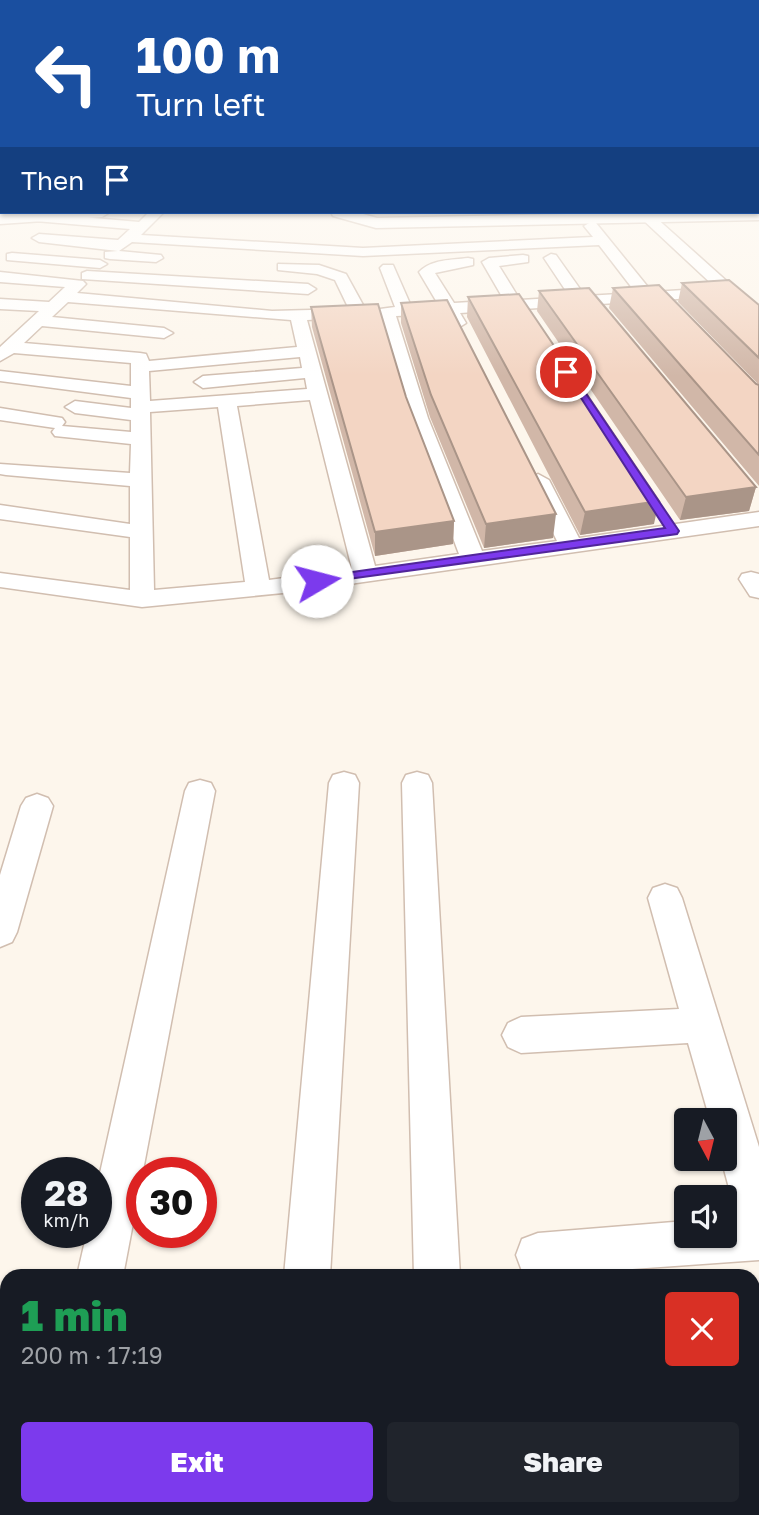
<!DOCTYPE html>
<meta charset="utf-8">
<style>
body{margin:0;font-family:"Golos Text",sans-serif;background:#20242c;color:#f1f3f6;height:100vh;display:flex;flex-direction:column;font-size:26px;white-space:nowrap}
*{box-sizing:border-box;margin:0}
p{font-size:23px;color:#9ea1a6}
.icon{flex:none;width:38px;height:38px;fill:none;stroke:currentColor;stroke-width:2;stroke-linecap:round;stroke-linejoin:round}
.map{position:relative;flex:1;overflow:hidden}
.details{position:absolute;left:0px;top:1269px;width:760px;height:247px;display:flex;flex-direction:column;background:#171b24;border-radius:21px 21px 0 0;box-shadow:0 2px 5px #0004}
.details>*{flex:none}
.guide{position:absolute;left:0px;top:0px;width:760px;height:214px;box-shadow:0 2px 5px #0004;background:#1a4fa0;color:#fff;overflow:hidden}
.needle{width:46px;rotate:173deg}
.controls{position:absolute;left:674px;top:1108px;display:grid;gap:14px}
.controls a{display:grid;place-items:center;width:63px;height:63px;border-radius:7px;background:#171b24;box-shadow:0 2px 5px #0004;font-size:35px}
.speed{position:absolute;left:21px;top:1157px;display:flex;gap:14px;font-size:35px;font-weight:700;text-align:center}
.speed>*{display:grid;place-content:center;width:91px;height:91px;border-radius:50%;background:#171b24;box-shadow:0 2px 5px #0004;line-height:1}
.speed small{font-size:18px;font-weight:400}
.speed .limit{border:10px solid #d22;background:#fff;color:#111}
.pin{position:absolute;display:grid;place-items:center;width:60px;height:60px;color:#fff;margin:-30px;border:4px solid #fff;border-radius:50%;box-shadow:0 2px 7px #0007}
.me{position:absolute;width:77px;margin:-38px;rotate:82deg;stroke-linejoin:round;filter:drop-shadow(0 0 5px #0008)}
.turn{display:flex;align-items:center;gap:24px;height:147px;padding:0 21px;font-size:32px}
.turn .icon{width:91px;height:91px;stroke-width:2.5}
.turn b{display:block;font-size:49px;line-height:60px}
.then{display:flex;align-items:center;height:66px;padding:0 21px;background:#0003;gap:14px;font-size:26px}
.round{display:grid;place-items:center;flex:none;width:74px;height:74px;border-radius:7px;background:#20242c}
.overview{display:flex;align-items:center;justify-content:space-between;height:119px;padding:0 21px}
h1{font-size:42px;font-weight:800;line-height:52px;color:#1e9e55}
.primary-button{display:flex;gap:14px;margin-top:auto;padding:14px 21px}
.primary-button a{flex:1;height:80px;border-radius:7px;background:#7c3aed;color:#fff;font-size:28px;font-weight:800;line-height:80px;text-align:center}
.primary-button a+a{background:#20242c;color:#f1f3f6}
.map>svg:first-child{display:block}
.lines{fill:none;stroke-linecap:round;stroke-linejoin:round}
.service-casing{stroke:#d1beb0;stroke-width:4}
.minor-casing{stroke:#d1beb0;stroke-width:3}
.tertiary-casing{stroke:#d1beb0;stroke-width:3}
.service{fill:#fff;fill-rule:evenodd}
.minor{fill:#fff;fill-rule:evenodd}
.tertiary{fill:#fff;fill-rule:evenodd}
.wall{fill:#d1b7a8}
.shaded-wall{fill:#aa9588}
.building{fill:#f3d5c3;stroke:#aa9588;stroke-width:2}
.route{fill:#7c3aed;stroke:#51269a;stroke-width:2}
</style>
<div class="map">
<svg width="759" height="1515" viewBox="0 0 759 1515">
<rect width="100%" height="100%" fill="#fdf6ec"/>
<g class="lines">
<!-- service casing -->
<g class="service-casing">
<path id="service" d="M0,172H2V176H0Z
M758,178H759V182H758Z"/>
</g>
<!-- minor casing -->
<g class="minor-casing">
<path id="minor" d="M149,212H164L141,235L363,248L593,237L584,226L591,222L596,223L652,292L716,288L642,219L654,216L759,310V324L753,323L724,296L460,313L466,323L458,328L452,327L444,314L396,316L428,418L482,551L557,541L527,480L538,474L549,480L579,538L759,512V526L293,592L142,607L0,587V573L130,590V537L0,519V505L130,524V486L6,475L0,474V464L130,473L131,444L55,436L52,432L55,428L0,420V408L62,418L65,422L62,426L131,432V420L75,413L65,407L75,401L131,408V398L0,381V371L131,386V363L14,353L0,361V347L39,311L0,309V299L49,302L65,287L0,282V272L83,281L86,284L77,293L272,311L349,309L335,280L317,274L278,270V264L319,265L346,274L368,314L366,317L307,320L375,566L459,554L408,418L378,312L380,309L395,307L380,268L383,265H393L411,306L438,304L419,272C432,259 451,260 468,258L473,259V265L435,273L454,303L504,300L482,262L489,258L523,255L528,256V262L499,266L520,300L570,297L544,258L551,254L556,255L585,296L636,293L599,245L363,256L132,242L119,251L161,255L163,258L156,262L110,259L105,258V252L118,251L39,242L32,238L39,234L118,240L130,229L35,221L28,217L35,213L139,222ZM68,302L291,320L297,347L149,361L146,354L140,353L24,343L42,326L164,338L173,333L164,328L52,317ZM300,357L302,368L203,376L194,382L203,388L305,378L307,389L150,401L149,371ZM310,400L352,569L269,580L237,406ZM218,407L245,582L154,590L150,412Z
M12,253L100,260L107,264L100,268L7,260V254Z
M87,271L308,284L316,289L308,294L82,279V273Z
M751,572L759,574V598L750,596L739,579L742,574Z
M344,772L355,775L359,783L330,1276H284L329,783L333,775Z
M417,772L428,775L432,783L460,1276H414L402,783L406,775Z
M200,780L211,783L215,791L123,1276H77L87,1232H96V1191L185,791L189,783Z
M37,794L48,798L53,806L17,932L12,942L0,947V875L21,806L26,798Z
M665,884L677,888L682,898L759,1147V1260L534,1276L522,1271L516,1255L522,1239L538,1233L686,1221V1236H724V1219L737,1218L721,1158H724V1120H710L688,1043L521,1053L508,1047L502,1035L508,1023L521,1017L679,1009L648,898L653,888Z
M26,1508H78L77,1515H25Z
M263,1508H315V1515H263Z
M421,1508H473V1515H421Z"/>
</g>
<!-- tertiary casing -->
<g class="tertiary-casing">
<path id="tertiary" d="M759,210V220L376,228L333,216L331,212H356L377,218Z
M33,212H110L102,217L0,224V214Z"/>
</g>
<!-- service -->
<use href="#service" class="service"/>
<!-- minor -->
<use href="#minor" class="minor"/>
<!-- tertiary -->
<use href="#tertiary" class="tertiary"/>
</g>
<!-- wall -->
<path class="wall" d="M682,283L759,305V486L609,308L613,288L758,384L678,302Z
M539,291L756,487L749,511L680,520L537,311Z
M468,297L654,524L580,535L467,317Z
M401,303L553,538L484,548L430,417L401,323Z
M311,307L406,397L454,521L453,544L375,556L312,327Z"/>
<!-- shaded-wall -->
<path class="shaded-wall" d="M756,487L749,511L680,520L686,497Z
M659,501L654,524L580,535L585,512Z
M556,514L553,538L484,548L486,524Z
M454,521L453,544L375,556V532Z"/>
<!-- building -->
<path class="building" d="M729,280L759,305V358L682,283Z
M659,285L756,384L759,385V455L613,288Z
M589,288L756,487L686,497L539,291Z
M519,294L659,501L585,512L468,297Z
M447,300L556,514L486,524L431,395L401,303Z
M378,304L406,397L454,521L375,532L311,307Z"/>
<!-- sky -->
<linearGradient id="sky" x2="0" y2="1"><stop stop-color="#97c7e8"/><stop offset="0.44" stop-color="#fefbf6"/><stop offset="1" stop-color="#fefbf6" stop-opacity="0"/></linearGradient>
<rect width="759" height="376" fill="url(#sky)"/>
<!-- route -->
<path class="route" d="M563,370H570L679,531L677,534L312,584L310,581L317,577L665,528Z"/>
</svg>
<div class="controls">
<a><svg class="needle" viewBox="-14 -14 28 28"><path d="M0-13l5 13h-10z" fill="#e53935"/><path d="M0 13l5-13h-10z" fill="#9ea1a6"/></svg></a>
<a><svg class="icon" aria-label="sound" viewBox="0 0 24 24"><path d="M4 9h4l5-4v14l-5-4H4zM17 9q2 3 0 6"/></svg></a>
</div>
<div class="speed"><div>28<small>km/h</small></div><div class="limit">30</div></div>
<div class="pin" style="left:566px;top:372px;background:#d93025"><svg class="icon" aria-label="arrive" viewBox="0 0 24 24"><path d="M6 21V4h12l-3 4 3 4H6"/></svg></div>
<svg class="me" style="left:317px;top:581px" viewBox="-20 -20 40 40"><circle r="19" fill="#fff"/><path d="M0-13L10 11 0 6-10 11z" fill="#7c3aed"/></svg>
<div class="guide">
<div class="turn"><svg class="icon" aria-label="left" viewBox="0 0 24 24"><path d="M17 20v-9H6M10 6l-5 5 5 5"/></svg><div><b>100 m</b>Turn left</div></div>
<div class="then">Then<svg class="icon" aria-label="arrive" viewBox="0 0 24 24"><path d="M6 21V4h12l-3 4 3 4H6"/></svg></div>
</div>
<section class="details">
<div class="overview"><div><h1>1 min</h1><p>200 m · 17:19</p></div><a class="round" style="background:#d93025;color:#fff"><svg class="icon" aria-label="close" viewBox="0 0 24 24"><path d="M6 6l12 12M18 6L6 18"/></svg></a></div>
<div class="primary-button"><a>Exit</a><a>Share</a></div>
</section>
</div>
